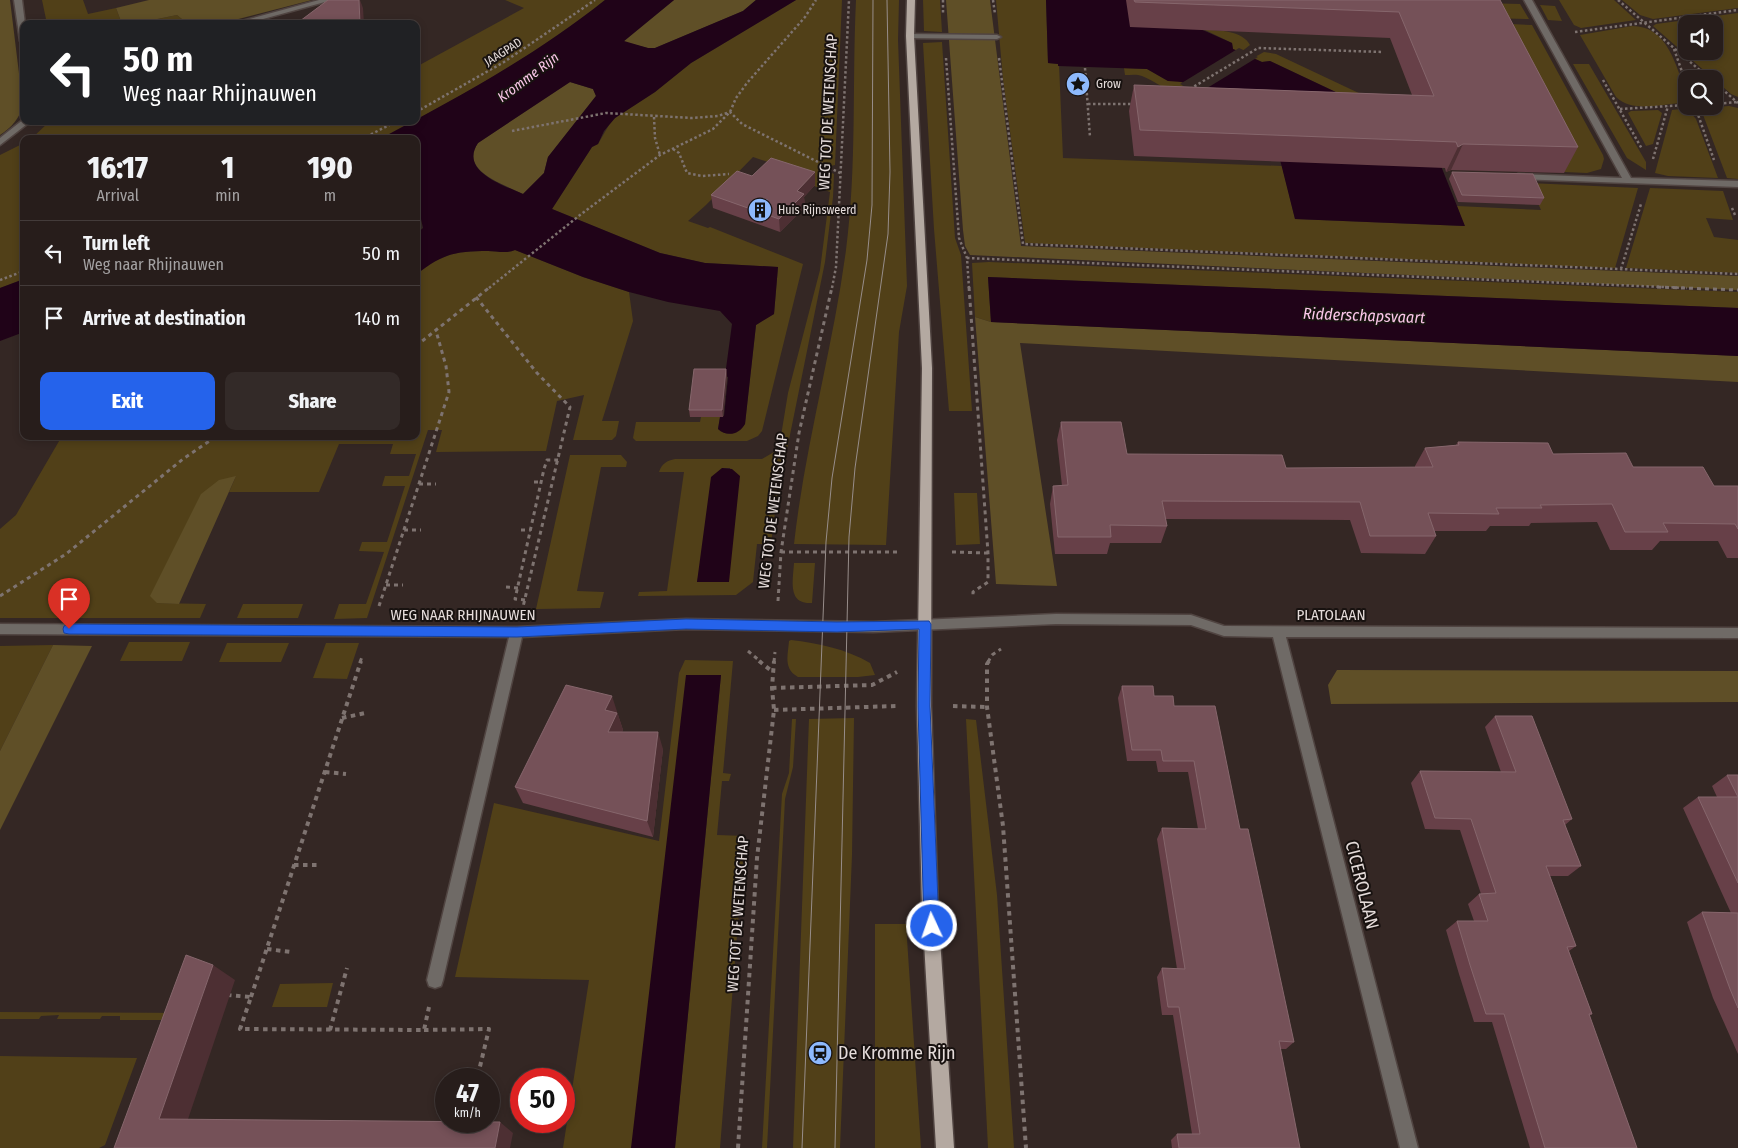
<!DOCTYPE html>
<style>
body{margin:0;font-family:"Fira Sans Condensed",sans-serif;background:#332a28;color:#f1f3f6;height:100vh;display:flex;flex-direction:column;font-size:19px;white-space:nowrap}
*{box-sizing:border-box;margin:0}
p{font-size:16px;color:#a4a2a3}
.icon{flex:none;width:28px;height:28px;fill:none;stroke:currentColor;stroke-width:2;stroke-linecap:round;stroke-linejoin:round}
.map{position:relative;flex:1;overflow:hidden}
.sheet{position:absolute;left:20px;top:135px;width:400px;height:305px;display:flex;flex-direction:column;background:#271d1b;border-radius:10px;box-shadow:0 2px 8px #0003,0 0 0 1px #433b3a}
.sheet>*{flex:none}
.hud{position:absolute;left:20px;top:20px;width:400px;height:105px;border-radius:10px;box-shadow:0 2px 8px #0003,0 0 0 1px #433b3a;background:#202124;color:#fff;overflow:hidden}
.buttons{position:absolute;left:1678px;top:15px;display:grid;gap:10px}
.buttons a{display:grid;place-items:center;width:45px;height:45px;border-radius:10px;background:#271d1b;box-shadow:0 2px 8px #0003,0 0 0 1px #433b3a;font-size:25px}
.speed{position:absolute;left:435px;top:1068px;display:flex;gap:10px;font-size:25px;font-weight:700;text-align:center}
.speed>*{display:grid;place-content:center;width:65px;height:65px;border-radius:50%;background:#271d1b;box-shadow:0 2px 8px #0003,0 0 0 1px #433b3a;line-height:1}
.speed small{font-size:12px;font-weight:400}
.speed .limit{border:8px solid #d22;background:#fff;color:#111}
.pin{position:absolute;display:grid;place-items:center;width:42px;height:42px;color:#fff;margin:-51px -21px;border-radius:50% 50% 50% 0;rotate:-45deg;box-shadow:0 0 5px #0007}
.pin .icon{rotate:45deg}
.me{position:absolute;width:55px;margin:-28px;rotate:357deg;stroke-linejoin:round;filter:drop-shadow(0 0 4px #0008)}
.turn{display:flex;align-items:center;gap:18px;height:105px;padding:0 20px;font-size:22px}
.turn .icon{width:65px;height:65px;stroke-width:2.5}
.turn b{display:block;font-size:35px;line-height:42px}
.eta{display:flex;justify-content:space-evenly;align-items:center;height:85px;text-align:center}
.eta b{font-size:30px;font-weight:800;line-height:35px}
.button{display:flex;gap:10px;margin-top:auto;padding:10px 20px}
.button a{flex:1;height:58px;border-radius:10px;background:#2563eb;color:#fff;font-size:20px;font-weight:800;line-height:58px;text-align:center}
.button a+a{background:#332a28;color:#f1f3f6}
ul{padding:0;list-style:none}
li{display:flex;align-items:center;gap:15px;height:65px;padding:0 20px;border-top:1px solid #433b3a}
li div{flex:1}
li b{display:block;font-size:19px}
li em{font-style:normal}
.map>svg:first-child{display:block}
.green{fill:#514018;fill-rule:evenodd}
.forest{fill:#5f4f27}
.water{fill:#200318;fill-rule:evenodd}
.pier{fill:#342724}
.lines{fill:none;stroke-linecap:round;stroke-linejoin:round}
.minor-casing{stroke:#504441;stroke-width:3}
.major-casing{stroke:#504441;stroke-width:3}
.path-far2{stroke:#7e7370;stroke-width:2.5;stroke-dasharray:2.5 2.5;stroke-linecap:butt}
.path-far1{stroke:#7e7370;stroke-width:3;stroke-dasharray:4 4;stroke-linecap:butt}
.path{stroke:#7e7370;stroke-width:4;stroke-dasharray:4.5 4.5;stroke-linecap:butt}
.minor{fill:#6f6a66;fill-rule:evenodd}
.major{fill:#b4a9a1;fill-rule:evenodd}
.tram{stroke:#978d8a;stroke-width:1}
.wall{fill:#674048}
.shaded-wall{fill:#4d2f33}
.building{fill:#755158;stroke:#86666c}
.route{fill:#2563eb;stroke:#184099}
.labels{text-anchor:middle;stroke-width:4;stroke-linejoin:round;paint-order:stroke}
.far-street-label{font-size:12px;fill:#e5dcda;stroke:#181210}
.far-poi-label{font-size:12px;fill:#e5dcda;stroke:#181210;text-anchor:start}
.far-water-label{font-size:14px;font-style:italic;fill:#fcc8ea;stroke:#181210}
.street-label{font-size:15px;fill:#e5dcda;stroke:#181210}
.water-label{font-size:16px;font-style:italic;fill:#fcc8ea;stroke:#181210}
.near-street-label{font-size:18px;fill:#e5dcda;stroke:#181210}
.near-poi-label{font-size:18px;fill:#e5dcda;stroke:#181210;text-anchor:start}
</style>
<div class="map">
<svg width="1738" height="1148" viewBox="0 0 1738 1148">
<rect width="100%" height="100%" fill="#342724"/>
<!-- green -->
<path class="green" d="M42,0H83L88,14L116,8L122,24H47Z
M505,0H605C546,47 483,84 416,120V67L524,8Z
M796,0H842L835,165L822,168L834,174L833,197L825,262L776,504L771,544H757L753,582L736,595L638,596L639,592L667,591L684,472H659C662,463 667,461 675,459H762L774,452L780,442L788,393L820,270L830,192L777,172L780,166L753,157L706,205L688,221L708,228L710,227L803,264L762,431L758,436L747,441H636L633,438L636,422H700L701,417H720L718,429C728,438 737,433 745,424L756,325L774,314L778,267L705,263L660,253L552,209L592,147L598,144L609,125L615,118L655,92L691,63ZM722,468H730L729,581L697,582Z
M856,0H899L898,40L907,286L899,332L886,545L794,544C805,445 833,348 846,250C857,167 852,83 856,0Z
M923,0H940L942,32L924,31Z
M996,0H1046L1048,63L1059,64L1063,158L1282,166L1295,219L1464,226L1457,206L1541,210L1529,183L1638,188L1615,268L1025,243L1003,79Z
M1559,0H1614L1636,20L1581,28L1574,25Z
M1622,0H1738V8L1653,19L1640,15Z
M1481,3L1520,4L1529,19L1488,18Z
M1540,5L1555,6L1562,21L1548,20Z
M1738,13V97L1731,94L1653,26L1656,24ZM1686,24H1714V51H1686Z
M177,15L188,24H133Z
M1489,23L1532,25L1603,155L1604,159L1601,169L1587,173L1564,172Z
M1632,26C1668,26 1676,66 1686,93L1685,101L1682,103C1662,104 1632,113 1616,97L1580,35Z
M1205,30C1219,30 1243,31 1250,45L1241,52L1233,49L1232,43Z
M942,42L955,238L961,255L972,411H949L934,229L923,43Z
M1264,52L1276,54L1399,112L1395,120L1270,61L1262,62L1253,58Z
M1573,64H1589L1646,162V170L1627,158Z
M1124,68L1147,69L1168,81H1178L1186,84C1165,95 1160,83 1142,76C1137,74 1131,75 1125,75Z
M1729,106L1738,108V179L1727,178L1702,112V108Z
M1681,109L1691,113L1696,119L1718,178L1668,176L1655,173L1672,110Z
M1658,110L1662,113L1653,144L1646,146L1628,113L1631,111Z
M50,121H413L380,139H106L105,137L99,139H31Z
M24,143V279L0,288V155Z
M1650,188L1723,191L1733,220L1706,218L1714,237L1738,240V273L1626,268Z
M515,250L583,277L629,292L633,321L602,421H619L616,436L612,440H573L584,395L557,401L546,451L436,452L442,430H428L367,618L334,619L339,604H366L384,552L359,551L362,542H387L405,486H382L385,476H409L416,454H390L393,444H339L319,492H229L236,476L157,603L206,604L200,618H0V529L16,515L62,436H416V275C441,254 456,251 488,251C498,251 505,254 515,250Z
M989,262L1738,292V308L988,277L991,322L975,317L972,263Z
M570,455H621L627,462L626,467H601L577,591L604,592L600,608L536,609Z
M954,493H977L980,544L956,545Z
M794,563H815L812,603C787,605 793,580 794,563Z
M243,604H303L298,618H237Z
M791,640C818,643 846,649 870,663L875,675L858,677H798C783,669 788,655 789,641Z
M129,642H190L182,661H120Z
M227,643H289L281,662H219Z
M326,643H359L347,679L313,678Z
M53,645L0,751V646Z
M685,660L733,661L723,773L731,774L729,781H722L717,835L745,836L720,1148H675L721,675H687L639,1148H563L589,980L455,977L494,803L659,841L679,673Z
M854,718L852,855L840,1148H793L809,719Z
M792,719H796L793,767L785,799L767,1148H762L782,794L789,773Z
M966,719L976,720L997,895L1014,1148H988Z
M875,924H906L921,1148H875Z
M333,983L327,1007H272L280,984Z
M0,1012L194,1013L163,1017L161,1020H120V1016H102L100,1019H57L59,1015L41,1016L39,1019H0Z
M0,1056L137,1058L105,1145L99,1148H0Z"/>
<!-- forest -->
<path class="forest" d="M0,0H10L23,106C19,119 11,128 0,135Z
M149,0H312L219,24H188L177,15L133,24H122L116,8Z
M674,0H756L743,11L655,48H648L623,42Z
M946,0H990L1021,246L1738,276V290L970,255L965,246L963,230Z
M570,82L593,89L596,96L548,157L544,173L523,194C503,184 459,171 478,143Z
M975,317L991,322L1738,356V382L1020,343L1057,586L996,584Z
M236,476L179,604L157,603L150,596L201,494L219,480Z
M53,645L92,646L0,830V751Z
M1337,670L1738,671V702L1331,704L1328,685Z"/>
<!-- water -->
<path class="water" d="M605,0H674L624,41L648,48H655L743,11L756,0H796L691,63L655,92L615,118L604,131L598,144L592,147L552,209L660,253L705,263L778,267L774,314L756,325L745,424C739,435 727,437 718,429L720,417L724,416L728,377L725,376L732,324L720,311L668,302L629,292L583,277L515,250C505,254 498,251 488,251C456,251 441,254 416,275V234L423,228L421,219L416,212V139H380C457,98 535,56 605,0ZM570,82L593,89L596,96L548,157L544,173L523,194C503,185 459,171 478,143Z
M1046,0H1135L1232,43L1233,49L1262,62L1270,61L1395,120L1423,121L1465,226L1295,219L1269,116L1204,93L1182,82L1168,81L1147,69L1058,66V64L1048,63Z
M988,277L1738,308V356L991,322Z
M24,279V332L0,341V288Z
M722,468L732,469L740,476L729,582H697L711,477Z
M686,675H721L675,1148H631Z"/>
<!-- pier -->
<path class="pier" d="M1239,48L1258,57L1199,93L1180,84Z"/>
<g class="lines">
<!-- minor casing -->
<g class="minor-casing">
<path id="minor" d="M14,0H22L25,24H24V43L20,41Z
M319,0H332L245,24H231Z
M1524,0H1532L1631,178L1738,181V187L1515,179L1513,177L1518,174L1622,178Z
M907,34L997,35L1001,37L997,39L910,38H907Z
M24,119V121H31L0,145V138Z
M1056,614L1191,615L1224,626L1738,628V638L1286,637L1418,1148H1400L1273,637L1224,636L1191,625L1056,624L873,632L686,629L522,637L443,980L441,986L435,988L429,986L427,980L509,637L0,634V624L517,627L686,619L873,622Z"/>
</g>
<!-- major casing -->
<g class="major-casing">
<path id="major" d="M907,0H915L914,36L932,368L931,706L938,908L954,1148H936L922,908L917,706L922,368L906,36Z"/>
</g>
<!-- path-far2 -->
<path class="path-far2" d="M943,0V14
M993,0L995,14
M1618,0L1710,79
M1575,32L1738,10
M1674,49L1686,83
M946,58L959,238L967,258L969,288
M999,58L1023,244L1738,274
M1085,68L1090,137
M1603,80L1642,149
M1714,82L1738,103
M1190,89L1258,48L1383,52
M1088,104H1133
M1714,104L1737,102
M1695,106L1714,160
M1620,109L1686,105
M416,112L504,62L595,0
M654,117L655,138L660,155
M512,131L606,113L692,118L718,116L730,112L742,124L842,174
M362,139L397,121
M673,149L679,153L687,173L702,176L729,174
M1653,159L1668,106
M1732,208L1735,215
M967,258L1687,288
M1621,269L1641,204
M0,280L24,271
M489,288L580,215L660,155L713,129L730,112L736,98L747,83L805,17L816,0
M832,288L836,267L849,0"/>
<!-- path-far1 -->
<path class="path-far1" d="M969,287L988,553V582L973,592V598
M1657,287L1738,290
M476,297L537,373L570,407L523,607
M416,346L490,287
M534,482H542
M419,484H436
M404,530H421
M521,530H531
M781,552H898
M952,552L988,553
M386,585H403
M506,587L518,588
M0,596L66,554L183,459L217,436
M525,600L515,599L544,469L547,460H558
M778,601L781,552L799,433L832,287
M379,606L449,392L446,366L436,331
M748,651L761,662
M360,662L362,657
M774,662L775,652
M988,662L992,655L1001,649"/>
<!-- path -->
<path class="path" d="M759,661L773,672
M989,661L987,664V707L1003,826L1026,1148
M772,688L872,685L897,672
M953,706L987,707
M774,710L896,706
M342,718L365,713
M325,772L346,774
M294,865H318
M267,949L291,952
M227,995L251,997L240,1029L424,1030L429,1007
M251,997L361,661
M330,1030L347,968
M424,1030L489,1029L477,1079
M738,1148L757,858L774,710L772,688L774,661"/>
<!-- minor -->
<use href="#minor" class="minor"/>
<!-- major -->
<use href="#major" class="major"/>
<!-- tram -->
<path class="tram" d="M802,1148L826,542L832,478L867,260L872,205L873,0
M835,1148L849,537L855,468L888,234L890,172L887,0"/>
</g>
<!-- wall -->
<path class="wall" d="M1126,0H1500L1578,147L1564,173L1451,170L1446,172L1445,168L1134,156L1129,111L1134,85L1412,95L1390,38L1130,27Z
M1452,172L1544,198L1540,205L1458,202L1449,179Z
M752,176L815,185L804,197L805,207L780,232L713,208L711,195Z
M726,369L727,376L723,417H690L689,410Z
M1061,422L1127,454L1286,468H1415V466L1425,448L1456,445L1458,442L1553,454L1633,467L1714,486H1738V558H1727L1718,541H1660L1652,550H1610L1597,522L1531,523L1529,526H1490L1486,531H1434L1436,536L1425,554L1361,553L1350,520L1166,519L1167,526L1161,543H1110L1107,554H1055L1050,504L1053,486H1062L1057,440Z
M1122,686L1154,696L1174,706L1240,829L1294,1042L1286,1049H1280L1300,1148H1172L1171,1140L1177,1134H1192L1173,1015H1162L1157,977L1162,968L1177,969L1157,839L1162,828L1198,829L1188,772H1158L1156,761H1127L1118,698Z
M618,714V715L623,730L622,732L663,749L653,837L523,803L515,787Z
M1495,716L1572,819L1565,825L1581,866L1568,876H1550L1576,946L1569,951L1592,1014L1589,1016L1637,1148H1530L1492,1022H1474L1459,974L1446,930L1457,921H1474L1468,904L1479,894H1481L1460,830L1425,829L1411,783L1420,771L1501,772L1485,727Z
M1727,775H1738V1054L1713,998L1687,922L1702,912L1731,913L1683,808L1698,797H1717L1712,786Z"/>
<!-- shaded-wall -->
<path class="shaded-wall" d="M359,0H360L363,8L364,24H360Z
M1463,144L1451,170L1446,172L1458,147Z
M815,172V185L804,197L805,207L780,232L779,219L797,191Z
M726,369L727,376L723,417L722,410Z
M612,696L623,730L614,749L608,732L605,710Z
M658,732L663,749L653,837L647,821Z
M213,965L235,980L184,1131L159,1119Z
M500,1122L513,1133L510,1148H495Z"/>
<!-- building -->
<path class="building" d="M328,0H359L360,24H296Z
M1134,0H1500L1578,147L1463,144L1458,147L1456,142L1140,130L1134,85L1434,96L1399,12L1135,2Z
M771,158L815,172L797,191L804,194L779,219L711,195L737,171L752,176Z
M1452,172L1533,174L1544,198L1462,195Z
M694,369H726L722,410H689Z
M1061,422H1121L1127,454L1282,455L1286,468L1433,467L1425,448L1459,445L1458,442L1548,443L1553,454L1626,453L1633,467H1703L1714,486H1738V529L1735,524L1663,523L1668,532H1625L1612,504L1540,505L1542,508H1496L1499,514L1428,513L1436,536H1370L1360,502L1162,501L1167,526L1110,525L1111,537H1058L1053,486L1068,485Z
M566,685L612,696L605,710L617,713L608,732H658L647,821L515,787Z
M1122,686H1153L1154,696H1173L1174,706H1215L1240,829H1248L1294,1042L1279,1041L1300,1148H1179L1177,1134H1200L1179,1007H1168L1162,968L1185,969L1162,828L1206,829L1194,761H1163L1161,750H1132Z
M1495,716H1532L1572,819L1563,820L1581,866H1546L1576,946L1567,947L1592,1014H1589L1637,1148H1545L1504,1014H1486L1470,965L1457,921H1488L1479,894L1496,893L1471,819L1435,818L1420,771L1516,772Z
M1727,775H1738V797Z
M1698,797H1738V883Z
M1702,912L1738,913V1008L1730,989Z
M186,955L213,965L159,1119L500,1122L495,1148H114Z"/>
<!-- route -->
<path class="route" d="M686,619L837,622L929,621L931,624L930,706L939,926L936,931L932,933L927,931L924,926L918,706L919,629L837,632L686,629L517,637L69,634L64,633L63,629L64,626L69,624L517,627Z"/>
<!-- icons -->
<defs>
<g id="sight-disc" transform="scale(1.25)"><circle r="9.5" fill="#8db9fc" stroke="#181210"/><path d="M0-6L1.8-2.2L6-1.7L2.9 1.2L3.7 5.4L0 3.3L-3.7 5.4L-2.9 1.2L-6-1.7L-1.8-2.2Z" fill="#111"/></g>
<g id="building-disc" transform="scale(1.25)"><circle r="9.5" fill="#8db9fc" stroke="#181210"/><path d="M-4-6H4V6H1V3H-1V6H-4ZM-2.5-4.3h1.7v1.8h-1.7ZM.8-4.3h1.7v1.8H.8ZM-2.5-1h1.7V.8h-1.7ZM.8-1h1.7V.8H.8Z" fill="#111"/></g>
<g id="station-disc" transform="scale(1.25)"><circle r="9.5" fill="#8db9fc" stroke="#181210"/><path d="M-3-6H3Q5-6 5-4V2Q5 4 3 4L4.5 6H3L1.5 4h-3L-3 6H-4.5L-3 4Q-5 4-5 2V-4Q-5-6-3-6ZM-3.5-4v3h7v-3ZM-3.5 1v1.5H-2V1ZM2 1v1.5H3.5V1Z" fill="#111"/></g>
</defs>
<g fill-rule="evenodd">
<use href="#sight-disc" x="1078" y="84"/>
<use href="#building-disc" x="760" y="210"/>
<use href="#station-disc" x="820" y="1053"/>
</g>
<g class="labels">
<!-- far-street labels -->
<g class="far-street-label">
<text transform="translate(503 52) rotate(-32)" y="4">JAAGPAD</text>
</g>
<!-- far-poi labels -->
<g class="far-poi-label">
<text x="1096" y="88">Grow</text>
<text x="778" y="214">Huis Rijnsweerd</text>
</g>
<!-- far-water labels -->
<g class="far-water-label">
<text transform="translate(528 77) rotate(-37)" y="5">Kromme Rijn</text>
</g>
<!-- street labels -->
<g class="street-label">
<text transform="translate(828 112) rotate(-87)" y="5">WEG TOT DE WETENSCHAP</text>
<text transform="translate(773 511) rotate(-83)" y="5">WEG TOT DE WETENSCHAP</text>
<text x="463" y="620">WEG NAAR RHIJNAUWEN</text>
<text x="1331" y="620">PLATOLAAN</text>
<text transform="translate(738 914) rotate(-86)" y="5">WEG TOT DE WETENSCHAP</text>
</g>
<!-- water labels -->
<g class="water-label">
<text transform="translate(1364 315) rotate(2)" y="6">Ridderschapsvaart</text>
</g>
<!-- near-street labels -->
<g class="near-street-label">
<text transform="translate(1362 885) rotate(76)" y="6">CICEROLAAN</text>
</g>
<!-- near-poi labels -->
<g class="near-poi-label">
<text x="838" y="1059">De Kromme Rijn</text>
</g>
</g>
</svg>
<div class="buttons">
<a><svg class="icon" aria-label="sound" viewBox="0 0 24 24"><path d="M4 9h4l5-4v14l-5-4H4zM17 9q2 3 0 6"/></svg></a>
<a><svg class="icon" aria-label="search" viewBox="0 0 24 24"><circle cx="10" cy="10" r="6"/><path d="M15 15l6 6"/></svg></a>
</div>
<div class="speed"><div>47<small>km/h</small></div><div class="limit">50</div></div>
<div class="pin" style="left:69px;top:629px;background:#d93025"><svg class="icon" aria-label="arrive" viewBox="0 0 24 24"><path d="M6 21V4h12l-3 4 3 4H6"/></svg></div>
<svg class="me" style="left:932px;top:926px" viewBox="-20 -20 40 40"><circle r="17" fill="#2563eb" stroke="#fff" stroke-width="3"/><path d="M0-11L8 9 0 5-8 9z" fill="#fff"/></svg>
<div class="hud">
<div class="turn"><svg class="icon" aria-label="left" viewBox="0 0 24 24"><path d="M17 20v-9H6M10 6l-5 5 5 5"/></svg><div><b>50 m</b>Weg naar Rhijnauwen</div></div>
</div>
<section class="sheet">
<div class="eta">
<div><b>16:17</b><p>Arrival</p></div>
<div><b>1</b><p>min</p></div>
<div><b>190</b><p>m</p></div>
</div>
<ul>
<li><svg class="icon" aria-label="left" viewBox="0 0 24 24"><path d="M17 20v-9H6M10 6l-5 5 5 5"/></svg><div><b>Turn left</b><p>Weg naar Rhijnauwen</p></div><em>50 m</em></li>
<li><svg class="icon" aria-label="arrive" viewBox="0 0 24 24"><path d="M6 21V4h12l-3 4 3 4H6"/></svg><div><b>Arrive at destination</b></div><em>140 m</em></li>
</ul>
<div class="button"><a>Exit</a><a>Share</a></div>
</section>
</div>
